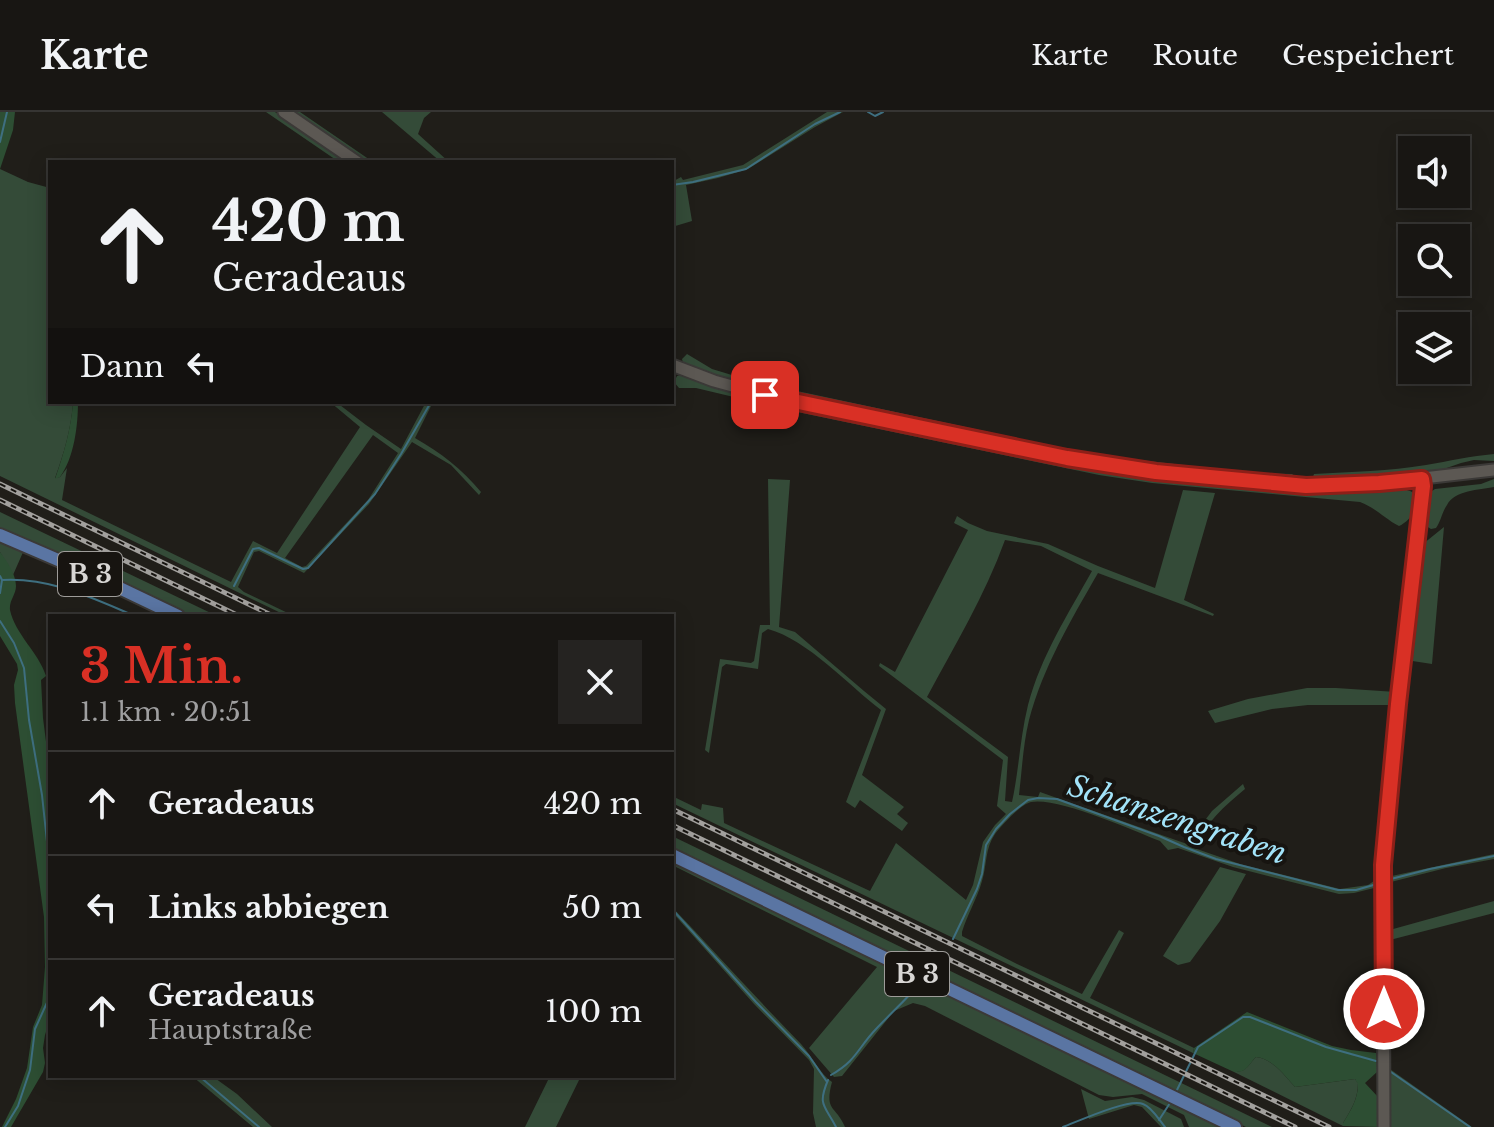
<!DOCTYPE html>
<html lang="de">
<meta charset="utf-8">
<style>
body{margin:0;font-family:"Libre Baskerville",serif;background:#252321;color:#f1f3f6;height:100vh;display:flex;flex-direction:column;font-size:30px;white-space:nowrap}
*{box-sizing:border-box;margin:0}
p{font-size:26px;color:#9f9fa0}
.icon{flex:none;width:44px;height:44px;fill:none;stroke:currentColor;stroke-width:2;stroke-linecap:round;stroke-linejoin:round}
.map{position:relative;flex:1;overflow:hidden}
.details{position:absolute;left:48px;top:502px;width:626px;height:464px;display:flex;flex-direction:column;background:#181613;border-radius:0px;box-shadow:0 4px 20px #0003,0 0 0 2px #363533}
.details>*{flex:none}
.hud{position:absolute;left:48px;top:48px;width:626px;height:244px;border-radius:0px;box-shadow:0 4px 20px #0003,0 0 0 2px #363533;background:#181613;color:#f1f3f6;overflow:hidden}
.controls{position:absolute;left:1398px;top:24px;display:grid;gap:16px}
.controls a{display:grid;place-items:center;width:72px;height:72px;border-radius:0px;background:#181613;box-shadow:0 4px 20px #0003,0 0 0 2px #363533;font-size:40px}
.pin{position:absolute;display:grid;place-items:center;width:68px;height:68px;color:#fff;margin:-34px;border-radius:16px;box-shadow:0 4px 12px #0006}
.me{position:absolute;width:88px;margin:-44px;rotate:0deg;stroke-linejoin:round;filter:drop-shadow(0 0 6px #0008)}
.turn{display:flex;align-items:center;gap:28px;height:168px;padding:0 32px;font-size:36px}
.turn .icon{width:104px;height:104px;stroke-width:2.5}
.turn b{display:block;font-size:56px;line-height:68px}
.then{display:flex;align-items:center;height:76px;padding:0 32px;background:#0003;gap:16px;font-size:30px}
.round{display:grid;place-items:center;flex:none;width:84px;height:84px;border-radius:0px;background:#252321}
.head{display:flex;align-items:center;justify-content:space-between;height:136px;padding:0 32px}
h1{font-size:48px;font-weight:700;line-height:60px;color:#d93025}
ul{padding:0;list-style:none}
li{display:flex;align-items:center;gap:24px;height:104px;padding:0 32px;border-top:2px solid #363533}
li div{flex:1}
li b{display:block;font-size:30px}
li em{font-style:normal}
header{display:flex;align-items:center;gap:48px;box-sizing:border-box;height:112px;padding:0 40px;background:#181613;border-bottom:2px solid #363533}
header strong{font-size:38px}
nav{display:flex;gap:44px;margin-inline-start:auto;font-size:28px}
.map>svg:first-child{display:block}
.green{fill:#344b38;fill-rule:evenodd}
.forest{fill:#2d4e33}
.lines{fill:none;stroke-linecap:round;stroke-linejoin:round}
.stream{stroke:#3e6f80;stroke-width:2}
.secondary-casing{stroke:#3b3937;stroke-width:15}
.primary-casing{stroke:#3b3937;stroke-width:16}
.secondary{stroke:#5c5853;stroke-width:11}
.primary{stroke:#5a75a3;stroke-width:12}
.rail-casing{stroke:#a2a09d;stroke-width:5}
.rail{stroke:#171410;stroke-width:2;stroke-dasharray:6;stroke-linecap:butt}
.route-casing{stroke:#8d1f18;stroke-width:20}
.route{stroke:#d93025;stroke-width:14}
.labels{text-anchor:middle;stroke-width:8;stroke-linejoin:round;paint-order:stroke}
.shield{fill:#171410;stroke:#9e9c99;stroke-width:2}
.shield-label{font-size:26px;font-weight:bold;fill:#d8d6d4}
.water-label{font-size:30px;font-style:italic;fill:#a2e3f9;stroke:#171410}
</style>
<header>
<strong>Karte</strong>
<nav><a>Karte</a><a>Route</a><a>Gespeichert</a></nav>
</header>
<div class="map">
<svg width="1494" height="1015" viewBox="0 0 1494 1015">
<rect width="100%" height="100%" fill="#201e19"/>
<!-- green -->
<path class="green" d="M266,0H275L348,50H339Z
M293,0H300L373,50H365Z
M382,0H431L424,6L418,22L449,50H441Z
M827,0H843L815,15L748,57L718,66L686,73L692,109L672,115V70L681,65L683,68L743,53Z
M0,57L28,70L50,76V290L73,291C71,317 64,341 55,366L60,365L67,356L62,388L231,470L253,429L277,441L360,315L330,290H336L366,313L401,337L426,290H433L415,326C441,341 462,357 481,380L479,383L451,353L412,330L369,392L304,461L259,439L254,440L238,475L244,480L294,504H287L0,364ZM373,323L398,341L368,388L306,454L302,455L285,446Z
M687,242L712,257L755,270L1063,336L1122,346L1253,361L1292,362L1297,366L1295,368L1195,360L1105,348L764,278L723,267L687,254L683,251L682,247Z
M681,263L725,277L1105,359C1180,369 1257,380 1333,380C1347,380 1403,373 1412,380C1425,391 1409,410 1399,414C1385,407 1376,396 1360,390L1152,371L1099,363L788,298L696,276H679L674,270L677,264Z
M1494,342V349L1474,348L1461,351L1441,358L1314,370L1312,368L1314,362C1352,360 1389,359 1426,353C1449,349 1471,344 1494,342Z
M768,367L790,368L779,515L795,520L864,579L886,597L862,663L904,695L897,702L908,711L902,719L860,688L855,696L846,690L881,598C848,573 808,528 768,517L762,521L758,557L726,552L722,555L709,641L705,638L720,547L751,551L754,549L760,513H770Z
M1494,367V375C1479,378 1455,378 1447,393C1442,400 1441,409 1436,416L1431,417L1423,412L1429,381L1435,377L1481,372Z
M1183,378L1215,381L1184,488L1214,502L1213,504L1098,461C1071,508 1043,555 1029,608C1023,633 1022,658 1019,683L1038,685L1040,680L1187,732L1212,699L1243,672L1245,677C1224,694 1206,711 1194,736L1240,752L1340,777L1368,773L1380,765L1378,775L1354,781L1339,782L1233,755L1178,736L1168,738L1160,729C1132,718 1058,685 1031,690C1021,692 1002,713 995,722C985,736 987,753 982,769C977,787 967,803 962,820V824L1017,852L1082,882L1119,818L1124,821L1090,886L1194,936L1193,941L672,691V684L701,698L702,692L723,696L724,711L870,779L896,731L966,788L973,773L983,730L995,713L1006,702L997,694L1003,648L879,554L880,551L895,560L968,418L954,411L957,404L968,411L987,419L1048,432L1098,454L1155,476ZM1005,428L1041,434L1092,459C1068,502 1041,544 1028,593C1020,625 1019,658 1012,690L1005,689L1008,645L927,585C955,533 985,483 1005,428Z
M0,400L217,504H190L69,446L0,418Z
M1444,415L1432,552L1406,548L1418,436Z
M0,429L24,438L13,463L0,440Z
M1307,576H1336L1396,580L1394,593H1308L1272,597L1215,611L1208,599L1248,587Z
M672,724L1272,1015H1246L672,738Z
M1494,742V747L1446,756L1387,771V765Z
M672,748L1222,1015H1189L1184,1003L1142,982L1113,985L1099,983L925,894L913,891L894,899L842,964L834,965L809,936L877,855L672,753Z
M1220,755L1246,762L1220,809L1190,850L1178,853L1163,844Z
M1494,789V801L1386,829V819Z
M672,795C715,840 757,887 801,932C811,943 821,963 832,970C824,1000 836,993 845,1015H816L813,1001L814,957L809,948L754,892L672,800Z
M1256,945C1273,947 1284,963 1295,975L1355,967L1358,971C1358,987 1351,998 1343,1011V1014L1234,960C1247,960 1248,953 1256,945Z
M1387,955L1472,1015H1389Z
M192,964H212L237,982L272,1015H253Z
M550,964H581L556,1015H525Z
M1081,977L1105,989L1132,985L1144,988L1181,1007L1184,1015H1161L1142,995L1134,993L1089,1007Z"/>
<!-- forest -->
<path class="forest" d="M0,0H15L13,18L0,57Z
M73,290H78C78,314 74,346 60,365L55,367C64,341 71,317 73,290Z
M0,440C6,448 16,462 16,474C16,483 9,488 10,498C15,522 39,541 46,564L41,568L43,606L50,661V907L45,923L43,936L45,951L43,960L11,1015H2L16,987L27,956L33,915L42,893L45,855L44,805L15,591L14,573L18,558L17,552L0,524Z
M1247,900L1332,934L1351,938L1376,941L1377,960L1365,971L1379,986V1015L1343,1014V1011C1351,998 1358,987 1358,972L1355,967L1295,975C1284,963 1273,947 1256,945C1248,953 1247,961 1234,960L1193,941L1194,936Z"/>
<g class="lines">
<!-- stream -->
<path class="stream" d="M868,0L875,4L883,0
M0,30L7,0
M672,73L693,70L746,57L815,12L840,0
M0,464L2,468L0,481
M2,468C50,465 92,486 135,504
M234,474L253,437L259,436L303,457L308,456L375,382L401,342L431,290
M0,509L14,531L24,556L29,608L42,683L48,739L50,781
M1387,768L1430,757L1494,744
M50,784L48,801L50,825
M672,797L756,890L809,944L827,970
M953,827L977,777L982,762L986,733L996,717L1010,702L1028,688L1038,686L1057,687L1159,724L1184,735L1216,747L1338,778H1356L1377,772
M929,861L936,853
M1391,960L1470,1015
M831,963C857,948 857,937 876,917C891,901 907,887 921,870
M199,964L259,1015
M828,968C817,994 825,993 836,1015
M1175,982L1198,935L1243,905H1250L1326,935L1376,949
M1159,1008L1170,991
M5,1015L18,994L30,958L35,917L50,884
M1063,1015C1079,1009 1129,986 1143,992C1152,995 1159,1008 1165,1015"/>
<!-- secondary casing -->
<g class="secondary-casing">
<path id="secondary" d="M284,0L357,50
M672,253L714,269L765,283L1067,346L1156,360L1252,370L1306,374L1379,371L1494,358
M1384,1015L1383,753L1398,592L1423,374L1422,367"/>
</g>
<!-- primary casing -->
<g class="primary-casing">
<path id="primary" d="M0,423L86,460L178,504
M672,743L1235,1015"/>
</g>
<!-- secondary -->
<use href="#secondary" class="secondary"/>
<!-- primary -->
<use href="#primary" class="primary"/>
<!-- rail casing -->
<g class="rail-casing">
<path id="rail" d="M0,372L273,504
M0,388L239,504
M672,697L1329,1015
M672,713L1295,1015"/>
</g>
<!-- rail -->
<use href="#rail" class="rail"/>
</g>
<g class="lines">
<!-- route casing -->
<g class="route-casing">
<path id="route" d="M765,283L1067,346L1156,360L1306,374L1379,371L1422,367L1423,374L1398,592L1383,753L1384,897"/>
</g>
<!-- route -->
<use href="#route" class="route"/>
</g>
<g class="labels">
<!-- shield labels -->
<g class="shield">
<rect x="58" y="440" width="64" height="44" rx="6"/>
<rect x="885" y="840" width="64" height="44" rx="6"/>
</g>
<g class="shield-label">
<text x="90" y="471">B 3</text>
<text x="917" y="871">B 3</text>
</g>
<!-- water labels -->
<g class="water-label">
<text transform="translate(1177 708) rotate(18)" y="10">Schanzengraben</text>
</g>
</g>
</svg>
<div class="controls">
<a><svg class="icon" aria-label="sound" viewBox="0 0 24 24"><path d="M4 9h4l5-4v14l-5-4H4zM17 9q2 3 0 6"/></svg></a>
<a><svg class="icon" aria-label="search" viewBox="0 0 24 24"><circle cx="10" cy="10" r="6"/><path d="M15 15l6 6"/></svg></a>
<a><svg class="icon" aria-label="layers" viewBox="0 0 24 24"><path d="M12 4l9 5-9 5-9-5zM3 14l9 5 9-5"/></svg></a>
</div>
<div class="pin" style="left:765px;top:283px;background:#d93025"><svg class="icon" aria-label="arrive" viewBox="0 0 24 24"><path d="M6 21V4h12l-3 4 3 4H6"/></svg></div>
<svg class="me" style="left:1384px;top:897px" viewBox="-20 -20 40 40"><circle r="17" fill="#d93025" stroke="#fff" stroke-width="3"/><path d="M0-11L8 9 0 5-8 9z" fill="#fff"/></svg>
<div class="hud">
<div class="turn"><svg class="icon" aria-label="ahead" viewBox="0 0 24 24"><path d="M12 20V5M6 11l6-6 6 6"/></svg><div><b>420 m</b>Geradeaus</div></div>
<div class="then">Dann<svg class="icon" aria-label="left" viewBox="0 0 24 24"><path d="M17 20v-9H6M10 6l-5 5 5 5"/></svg></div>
</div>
<section class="details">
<div class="head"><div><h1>3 Min.</h1><p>1.1 km · 20:51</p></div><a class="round"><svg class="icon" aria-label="close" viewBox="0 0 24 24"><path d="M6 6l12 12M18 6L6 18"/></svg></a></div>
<ul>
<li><svg class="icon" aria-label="ahead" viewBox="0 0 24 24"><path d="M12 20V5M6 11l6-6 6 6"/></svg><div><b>Geradeaus</b></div><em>420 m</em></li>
<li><svg class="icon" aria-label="left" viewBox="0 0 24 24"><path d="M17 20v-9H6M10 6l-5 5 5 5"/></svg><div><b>Links abbiegen</b></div><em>50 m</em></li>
<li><svg class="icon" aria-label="ahead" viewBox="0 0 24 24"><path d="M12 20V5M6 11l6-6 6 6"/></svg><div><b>Geradeaus</b><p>Hauptstraße</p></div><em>100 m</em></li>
</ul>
</section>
</div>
